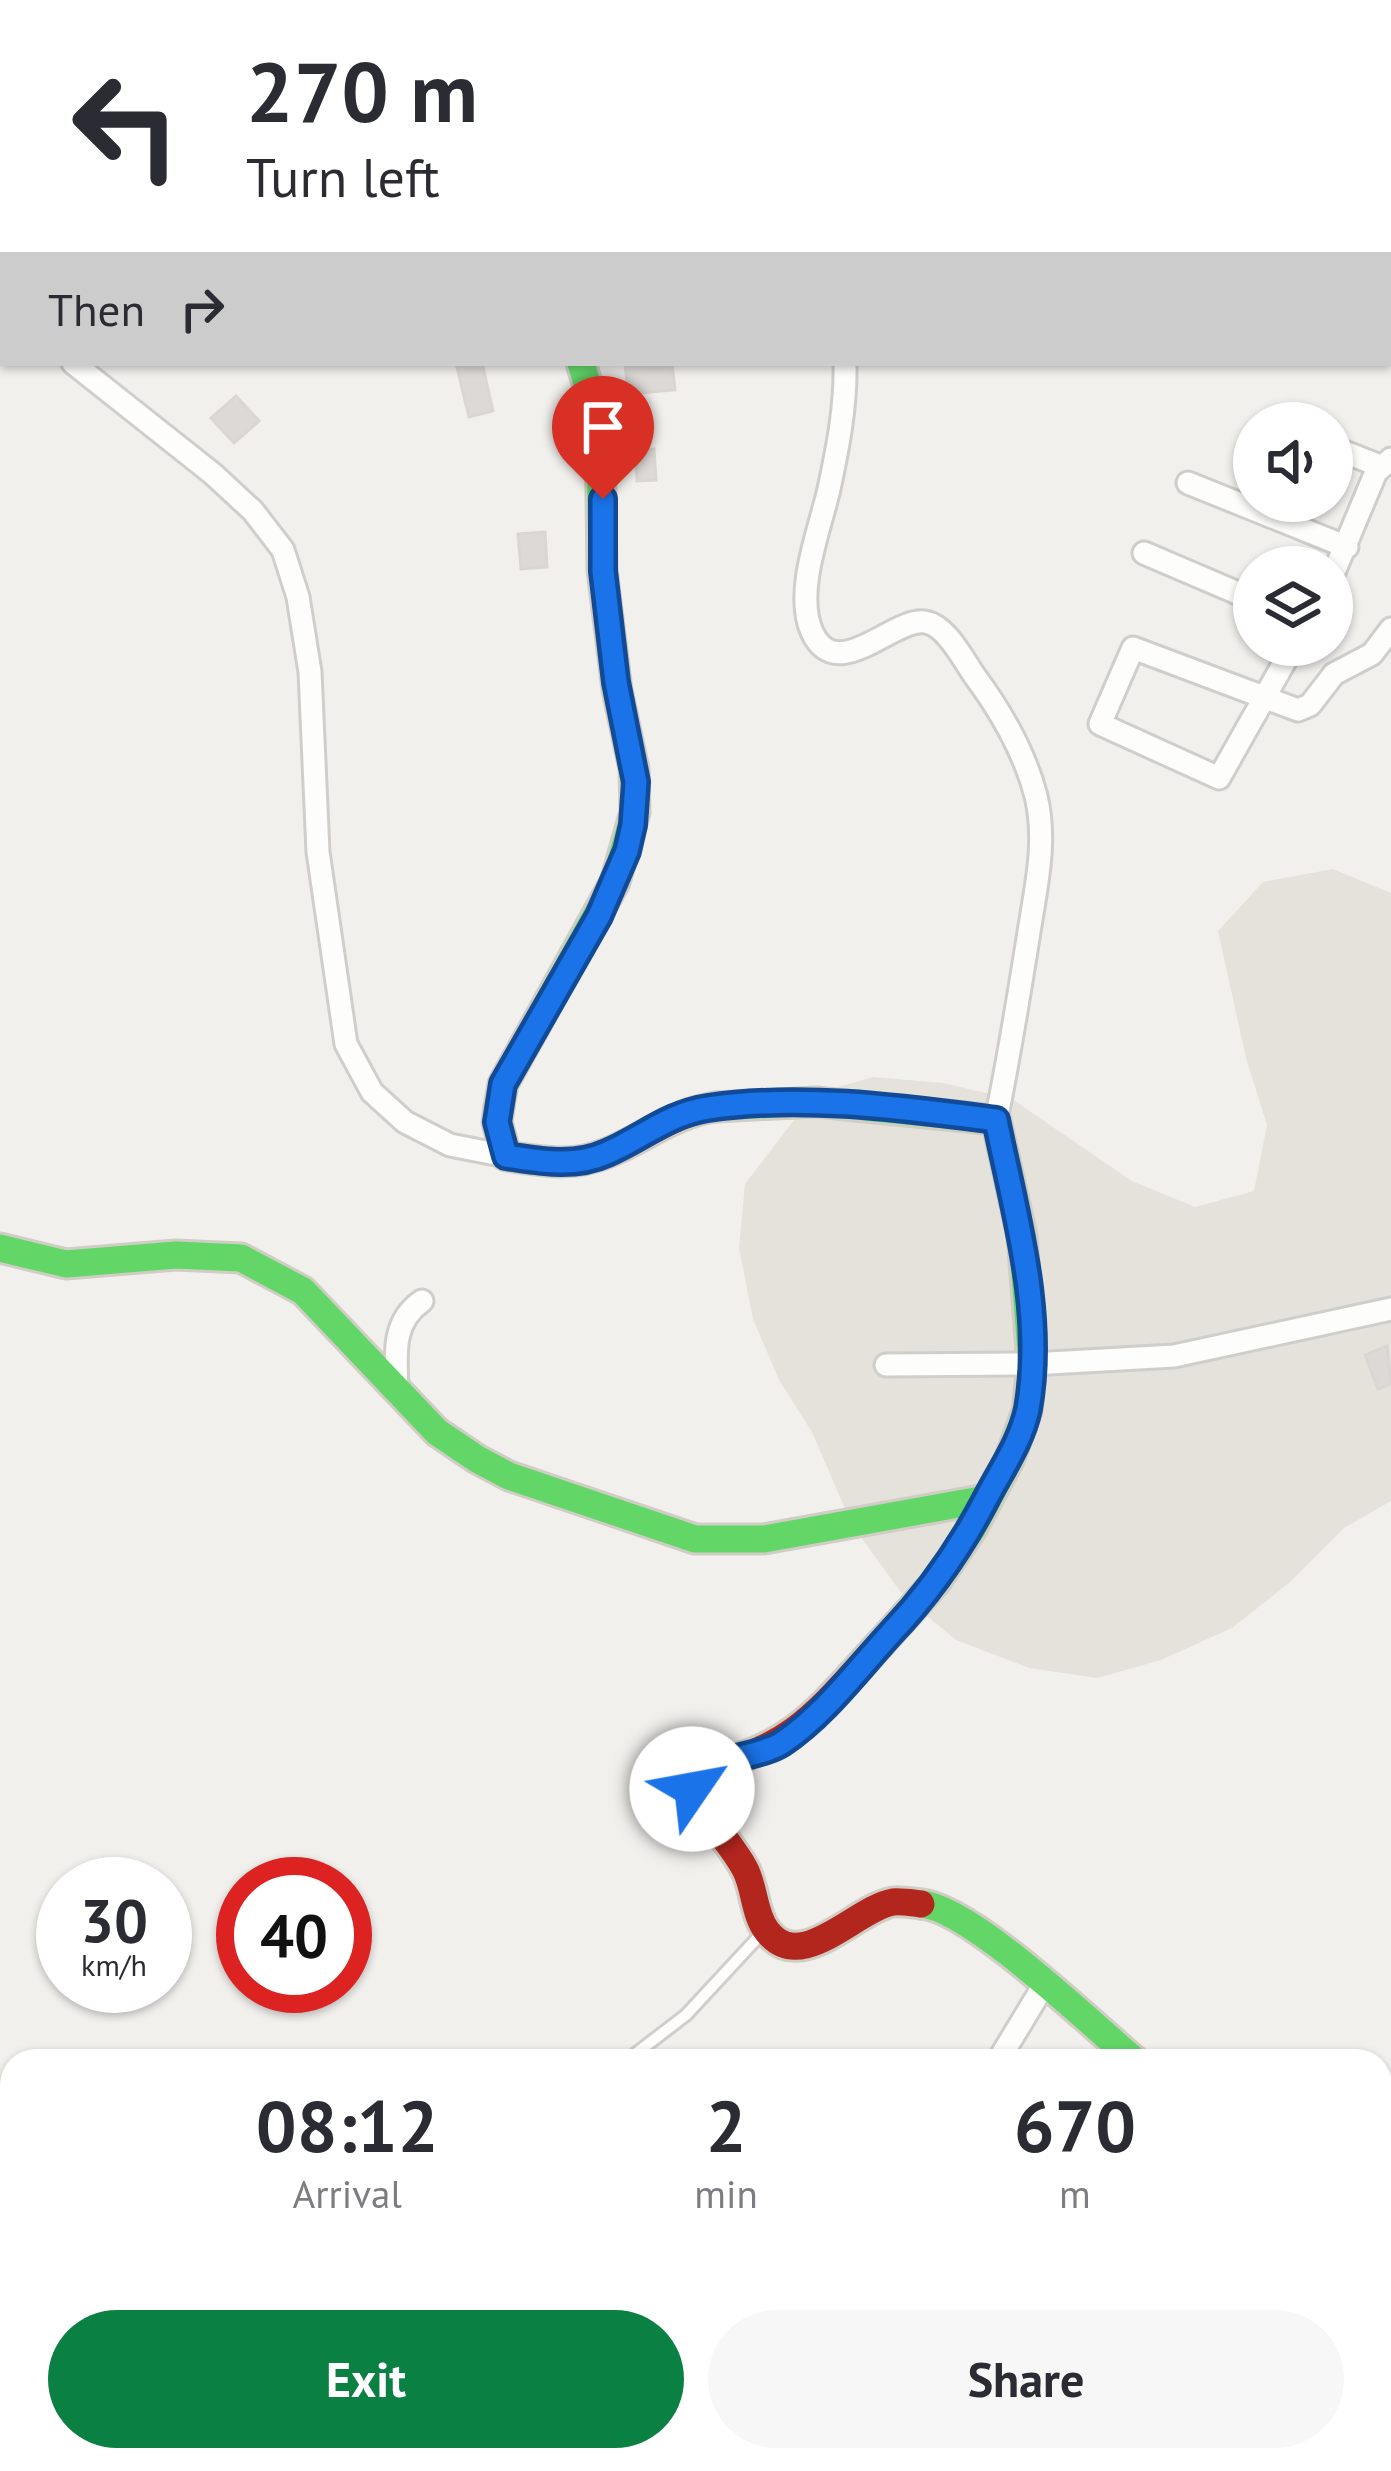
<!DOCTYPE html>
<style>
body{margin:0;font-family:"PT Sans",sans-serif;background:#f7f7f7;color:#2b2b33;height:100vh;display:flex;flex-direction:column;font-size:45px;white-space:nowrap}
*{box-sizing:border-box;margin:0}
p{font-size:39px;color:#7c7c81}
.icon{flex:none;width:66px;height:66px;fill:none;stroke:currentColor;stroke-width:2;stroke-linecap:round;stroke-linejoin:round}
.map{position:relative;flex:1;overflow:hidden}
.side{position:absolute;left:0px;top:2049px;width:1392px;height:423px;display:flex;flex-direction:column;background:#fff;border-radius:36px 36px 0 0;box-shadow:0 3px 9px #0004}
.side>*{flex:none}
.top-card{position:absolute;left:0px;top:0px;width:1392px;height:366px;box-shadow:0 3px 9px #0004;background:#fff;color:#2b2b33;overflow:hidden}
.fabs{position:absolute;left:1233px;top:402px;display:grid;gap:24px}
.fabs a{display:grid;place-items:center;width:120px;height:120px;border-radius:50%;background:#fff;box-shadow:0 3px 9px #0004;font-size:60px}
.speed{position:absolute;left:36px;top:1857px;display:flex;gap:24px;font-size:60px;font-weight:700;text-align:center}
.speed>*{display:grid;place-content:center;width:156px;height:156px;border-radius:50%;background:#fff;box-shadow:0 3px 9px #0004;line-height:1}
.speed small{font-size:30px;font-weight:400}
.speed .limit{border:18px solid #d22;background:#fff;color:#111}
.pin{position:absolute;display:grid;place-items:center;width:102px;height:102px;color:#fff;margin:-123px -51px;border-radius:50% 50% 50% 0;rotate:-45deg;box-shadow:0 0 12px #0007}
.pin .icon{rotate:45deg}
.me{position:absolute;width:132px;margin:-66px;rotate:57deg;stroke-linejoin:round;filter:drop-shadow(0 0 9px #0008)}
.turn{display:flex;align-items:center;gap:42px;height:252px;padding:0 48px;font-size:54px}
.turn .icon{width:156px;height:156px;stroke-width:2.5}
.turn b{display:block;font-size:84px;line-height:102px}
.then{display:flex;align-items:center;height:114px;padding:0 48px;background:#0003;gap:24px;font-size:45px}
.eta{display:flex;justify-content:space-evenly;align-items:center;height:204px;text-align:center}
.eta b{font-size:72px;font-weight:800;line-height:84px}
.primary-button{display:flex;gap:24px;margin-top:auto;padding:24px 48px}
.primary-button a{flex:1;height:138px;border-radius:72px;background:#0b8043;color:#fff;font-size:48px;font-weight:800;line-height:138px;text-align:center}
.primary-button a+a{background:#f7f7f7;color:#2b2b33}
.map>svg:first-child{display:block}
.residential{fill:#e5e2db}
.building{fill:#dcd9d6;stroke:#dad7d3;stroke-width:3}
.lines{fill:none;stroke-linecap:round;stroke-linejoin:round}
.lane-casing{stroke:#d0cecb;stroke-width:16}
.street-casing{stroke:#d0cecb;stroke-width:27}
.fast-casing{stroke:#d0cdc4;stroke-width:33}
.jam-casing{stroke:#d0cdc4;stroke-width:33}
.lane{stroke:#fdfdfc;stroke-width:10}
.street{stroke:#fdfdfc;stroke-width:21}
.fast{stroke:#63d668;stroke-width:27}
.jam{stroke:#b3261e;stroke-width:27}
.route-casing{stroke:#114b97;stroke-width:30}
.route{stroke:#1a73e8;stroke-width:21}
</style>
<div class="map">
<svg width="1391" height="2471" viewBox="0 0 1391 2471">
<rect width="100%" height="100%" fill="#f2f0ed"/>
<!-- residential -->
<path class="residential" d="M1333,869L1391,893V1501L1344,1528L1289,1583L1232,1628L1161,1660L1097,1678L1029,1668L956,1640L905,1598L852,1525L812,1432L779,1380L753,1319L739,1248L745,1184L814,1094L873,1077L943,1083L1012,1099L1132,1181L1195,1207L1254,1191L1267,1125L1246,1058L1218,931L1263,882Z"/>
<!-- building -->
<path class="building" d="M456,363H482L493,411L469,417Z
M625,363H672L675,390L628,394Z
M236,396L259,421L234,443L211,418Z
M654,449L656,480L637,481L635,450Z
M545,532L547,567L521,569L518,534Z
M1387,1346L1391,1384L1378,1389L1365,1355Z"/>
<g class="lines">
<!-- lane casing -->
<g class="lane-casing">
<path id="lane" d="M626,2061L686,2015L763,1932"/>
</g>
<!-- street casing -->
<g class="street-casing">
<path id="street" d="M120,0L143,3
M773,0L774,3
M73,363L213,474L253,511L283,550L298,597L310,672L318,852L346,1044L372,1092L405,1122L450,1145L506,1156
M845,363C846,406 838,447 829,489C820,529 794,592 812,632C837,686 893,617 925,622C946,625 963,659 974,675C1000,710 1025,754 1036,796C1047,841 1036,887 1029,932C1019,995 1009,1058 996,1120
M1332,447L1380,466
M1188,483L1347,547
M1144,553L1254,600
M1332,577L1376,472L1391,459
M1294,645L1219,778L1100,724L1133,648L1298,710L1310,705L1334,674L1372,654L1391,629
M886,1365L1032,1364L1174,1356L1391,1309
M397,1389C396,1356 391,1322 422,1301
M998,2061L1044,1985
M1085,2460L1092,2471
M1121,2471L1126,2460"/>
</g>
<!-- fast casing -->
<g class="fast-casing">
<path id="fast" d="M499,1107L503,1084L615,882L635,812L634,769L617,690L602,570L600,427L581,363
M716,1107L816,1102L996,1120L1022,1236L1032,1364L1027,1411L1009,1460L972,1529L936,1582L880,1644
M0,1248L66,1264L176,1255L241,1258L303,1291L437,1432L477,1459L509,1476L695,1539H764L986,1499
M921,1904C970,1907 1092,2025 1135,2061"/>
</g>
<!-- jam casing -->
<g class="jam-casing">
<path id="jam" d="M499,1107L497,1122L506,1156C534,1160 564,1166 592,1158C636,1146 669,1113 716,1107
M880,1644C820,1709 794,1749 703,1768L692,1782C701,1816 729,1839 745,1869C755,1888 754,1915 767,1931C801,1976 856,1908 893,1902C901,1901 912,1903 921,1904"/>
</g>
<!-- lane -->
<use href="#lane" class="lane"/>
<!-- street -->
<use href="#street" class="street"/>
<!-- fast -->
<use href="#fast" class="fast"/>
<!-- jam -->
<use href="#jam" class="jam"/>
</g>
<g class="lines">
<!-- route casing -->
<g class="route-casing">
<path id="route" d="M603,499V571L616,682L636,782L633,825L627,851L599,916L503,1084L497,1122L506,1156C540,1161 574,1168 607,1153C642,1138 668,1114 708,1108C802,1094 902,1108 996,1120C1015,1213 1045,1313 1028,1409C1021,1442 1001,1470 986,1499C960,1549 930,1592 891,1633C857,1670 824,1715 782,1743C756,1760 694,1757 692,1789"/>
</g>
<!-- route -->
<use href="#route" class="route"/>
</g>
</svg>
<div class="fabs">
<a><svg class="icon" aria-label="sound" viewBox="0 0 24 24"><path d="M4 9h4l5-4v14l-5-4H4zM17 9q2 3 0 6"/></svg></a>
<a><svg class="icon" aria-label="layers" viewBox="0 0 24 24"><path d="M12 4l9 5-9 5-9-5zM3 14l9 5 9-5"/></svg></a>
</div>
<div class="speed"><div>30<small>km/h</small></div><div class="limit">40</div></div>
<div class="pin" style="left:603px;top:499px;background:#d93025"><svg class="icon" aria-label="arrive" viewBox="0 0 24 24"><path d="M6 21V4h12l-3 4 3 4H6"/></svg></div>
<svg class="me" style="left:692px;top:1789px" viewBox="-20 -20 40 40"><circle r="19" fill="#fff"/><path d="M0-13L10 11 0 6-10 11z" fill="#1a73e8"/></svg>
<div class="top-card">
<div class="turn"><svg class="icon" aria-label="left" viewBox="0 0 24 24"><path d="M17 20v-9H6M10 6l-5 5 5 5"/></svg><div><b>270 m</b>Turn left</div></div>
<div class="then">Then<svg class="icon" aria-label="right" viewBox="0 0 24 24"><path d="M7 20v-9h11M14 6l5 5-5 5"/></svg></div>
</div>
<section class="side">
<div class="eta">
<div><b>08:12</b><p>Arrival</p></div>
<div><b>2</b><p>min</p></div>
<div><b>670</b><p>m</p></div>
</div>
<div class="primary-button"><a>Exit</a><a>Share</a></div>
</section>
</div>
